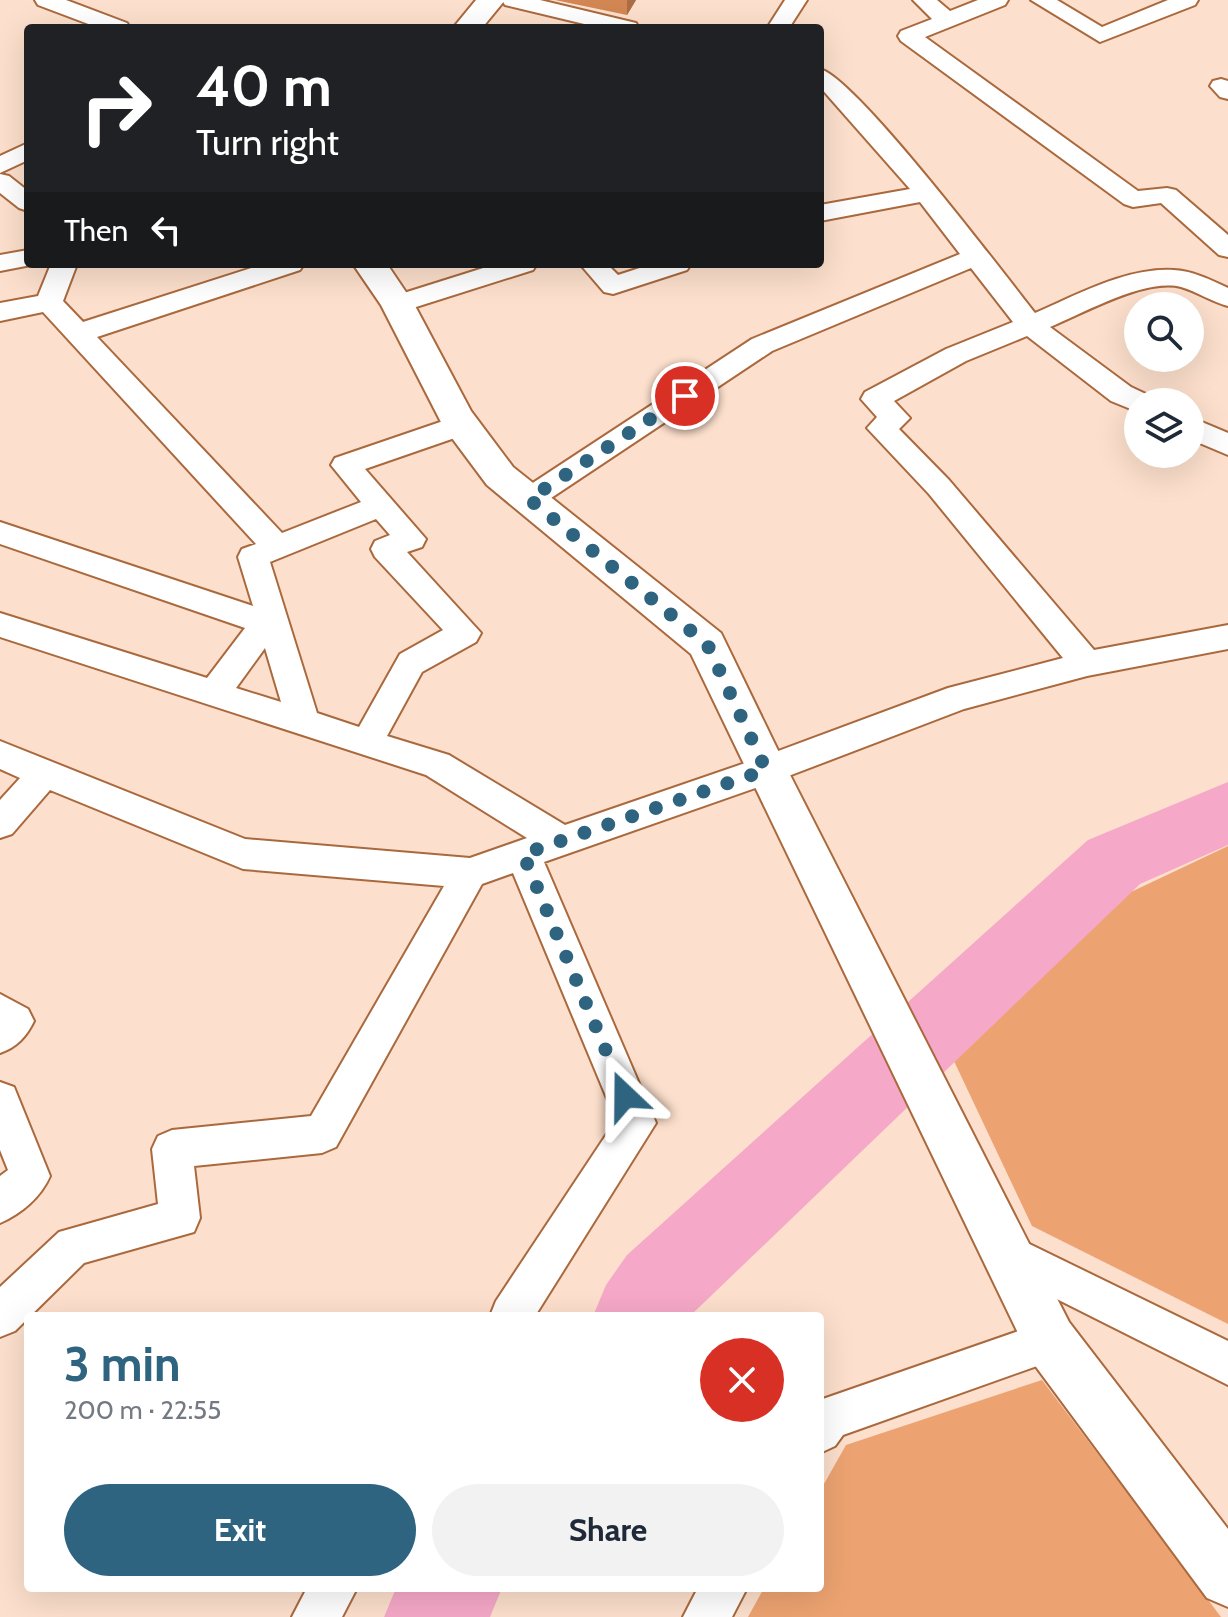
<!DOCTYPE html>
<meta charset="utf-8">
<style>
body{margin:0;font-family:Cabin,sans-serif;background:#f2f2f3;color:#1f2937;height:100vh;display:flex;flex-direction:column;font-size:30px;white-space:nowrap}
*{box-sizing:border-box;margin:0}
p{font-size:26px;color:#747a83}
.icon{flex:none;width:44px;height:44px;fill:none;stroke:currentColor;stroke-width:2;stroke-linecap:round;stroke-linejoin:round}
.map{position:relative;flex:1;overflow:hidden}
.details{position:absolute;left:24px;top:1312px;width:800px;height:280px;display:flex;flex-direction:column;background:#fff;border-radius:8px;box-shadow:0 8px 32px #0002}
.details>*{flex:none}
.guide{position:absolute;left:24px;top:24px;width:800px;height:244px;border-radius:8px;box-shadow:0 8px 32px #0002;background:#202124;color:#fff;overflow:hidden}
.buttons{position:absolute;left:1124px;top:292px;display:grid;gap:16px}
.buttons a{display:grid;place-items:center;width:80px;height:80px;border-radius:50%;background:#fff;box-shadow:0 8px 32px #0002;font-size:40px}
.pin{position:absolute;display:grid;place-items:center;width:68px;height:68px;color:#fff;margin:-34px;border:4px solid #fff;border-radius:50%;box-shadow:0 2px 8px #0007}
.me{position:absolute;width:88px;margin:-44px;rotate:337deg;stroke-linejoin:round;filter:drop-shadow(0 0 6px #0008)}
.turn{display:flex;align-items:center;gap:28px;height:168px;padding:0 40px;font-size:36px}
.turn .icon{width:104px;height:104px;stroke-width:2.5}
.turn b{display:block;font-size:56px;line-height:68px}
.then{display:flex;align-items:center;height:76px;padding:0 40px;background:#0003;gap:16px;font-size:30px}
.round{display:grid;place-items:center;flex:none;width:84px;height:84px;border-radius:42px;background:#f2f2f3}
.summary{display:flex;align-items:center;justify-content:space-between;height:136px;padding:0 40px}
h1{font-size:48px;font-weight:700;line-height:60px;color:#2f6480}
.action{display:flex;gap:16px;margin-top:auto;padding:16px 40px}
.action a{flex:1;height:92px;border-radius:48px;background:#2f6480;color:#fff;font-size:32px;font-weight:700;line-height:92px;text-align:center}
.action a+a{background:#f2f2f3;color:#1f2937}
.map>svg:first-child{display:block}
.green{fill:#eda371}
.lines{fill:none;stroke-linecap:round;stroke-linejoin:round}
.river{fill:#f5a8c7;fill-rule:evenodd}
.street-casing{stroke:#aa693d;stroke-width:4}
.secondary-casing{stroke:#aa693d;stroke-width:4}
.street{fill:#fff;fill-rule:evenodd}
.secondary{fill:#fff;fill-rule:evenodd}
.wall{fill:#d28653}
.shaded-wall{fill:#ab6d43}
.route{stroke:#2f6480;stroke-width:14;stroke-dasharray:0 25.2}
</style>
<div class="map">
<svg width="1228" height="1617" viewBox="0 0 1228 1617">
<rect width="100%" height="100%" fill="#fcdfcc"/>
<!-- green -->
<path class="green" d="M1228,846V1324L1032,1226L953,1059L1131,892Z
M1042,1380L1221,1617H748L764,1588H820V1491L846,1445Z"/>
<g class="lines">
<!-- river -->
<path class="river" d="M1228,782V845L1140,884L690,1316H593L606,1285L627,1255L1088,840Z
M396,1588H502L490,1617H384Z"/>
<!-- street casing -->
<g class="street-casing">
<path id="street" d="M35,0H66L127,23L130,28H99L38,5Z
M502,0H540L636,23L639,28H601L505,5Z
M785,0H807L789,28H767Z
M913,0H937L950,11L978,0H1008L1005,5L925,37L1138,191L1167,188L1176,190L1228,235V257L1219,255L1161,203L1133,207L1124,204L901,41L898,36L901,31L932,19Z
M1031,0H1057L1102,27L1168,0H1198L1195,5L1100,42Z
M820,69C856,78 1004,274 1035,313C1077,295 1127,267 1174,270C1193,271 1211,280 1228,288V306C1212,302 1198,292 1181,287C1145,278 1084,313 1050,327L1131,387L1148,395L1152,402H1138V412L1111,401L1027,336L966,361L894,401L910,418L899,429L949,480L1094,650L1228,625V649L1087,676L964,709L778,780L544,862L656,1123L535,1316H490L496,1301L616,1120L513,873L482,884L336,1147L322,1153L194,1166L200,1218L194,1232L84,1263L15,1331L0,1337V1287L59,1232L158,1204L152,1149L158,1136L172,1130L311,1116L444,886L243,869L50,790L12,834L0,838V800L20,778L0,769V741L245,839L470,858L527,838L426,775L0,637V613L207,678L245,628L0,544V522L253,606L238,557L242,549L256,544L43,312L0,321V303L38,296L51,264H77L63,301L83,322L264,264H304L300,270L97,337L282,533L361,502L331,465L335,458L452,418L462,415L472,418L476,425L472,432L365,469L426,539L422,547L407,552L481,633L476,642L422,672L387,736L449,755L565,825L754,760L948,688L1063,658L929,494L867,428L877,417L861,399L865,392L946,349L1013,322L971,268L772,351L539,506L529,510L519,506L514,499L519,492L752,339L960,254L920,202L820,221V205L910,189L820,87ZM376,519L390,535L375,541L371,549L375,557L443,630L400,654L359,727L317,713L270,562ZM265,648L281,702L236,688Z
M1221,79L1228,81V99L1220,97L1210,86L1213,81Z
M28,143V160L0,173V156Z
M0,174L9,176L28,191V211L19,208L0,193Z
M28,250V264H36L0,271V255Z
M496,264H537L533,270L397,313L388,310L384,304L388,298Z
M580,264H607L618,275L652,264H691L687,270L613,294L604,292Z
M1190,417L1228,433V455L1190,439Z
M0,994L28,1009L34,1021C26,1037 17,1047 0,1053Z
M0,1082L14,1087L50,1176C41,1197 21,1214 0,1223V1176L8,1170L0,1150Z
M1007,1233L1228,1341V1385L993,1267L987,1253L993,1239Z
M1050,1320L1065,1326L1071,1341L1065,1356L843,1435L835,1446L820,1453V1400Z
M307,1588H357L342,1617H292Z
M698,1588H747L732,1617H683Z"/>
</g>
<!-- secondary casing -->
<g class="secondary-casing">
<path id="secondary" d="M476,0H505L482,28H453Z
M353,264H387L414,304L471,411L513,467L721,633L786,767L1069,1322L1228,1529V1607L1207,1598L1031,1360L691,654L487,485L443,426L381,305Z"/>
</g>
<!-- street -->
<use href="#street" class="street"/>
<!-- secondary -->
<use href="#secondary" class="secondary"/>
</g>
<!-- wall -->
<path class="wall" d="M555,0H636L627,15Z"/>
<!-- shaded-wall -->
<path class="shaded-wall" d="M627,0H636L627,15Z"/>
<g class="lines">
<!-- route -->
<path class="route" d="M625,1096L523,854L766,770L707,644L529,499L685,396"/>
</g>
</svg>
<div class="buttons">
<a><svg class="icon" aria-label="search" viewBox="0 0 24 24"><circle cx="10" cy="10" r="6"/><path d="M15 15l6 6"/></svg></a>
<a><svg class="icon" aria-label="layers" viewBox="0 0 24 24"><path d="M12 4l9 5-9 5-9-5zM3 14l9 5 9-5"/></svg></a>
</div>
<div class="pin" style="left:685px;top:396px;background:#d93025"><svg class="icon" aria-label="arrive" viewBox="0 0 24 24"><path d="M6 21V4h12l-3 4 3 4H6"/></svg></div>
<svg class="me" style="left:625px;top:1096px" viewBox="-20 -20 40 40"><path d="M0-17L14 15 0 8-14 15z" fill="#2f6480" stroke="#fff" stroke-width="4"/></svg>
<div class="guide">
<div class="turn"><svg class="icon" aria-label="right" viewBox="0 0 24 24"><path d="M7 20v-9h11M14 6l5 5-5 5"/></svg><div><b>40 m</b>Turn right</div></div>
<div class="then">Then<svg class="icon" aria-label="left" viewBox="0 0 24 24"><path d="M17 20v-9H6M10 6l-5 5 5 5"/></svg></div>
</div>
<section class="details">
<div class="summary"><div><h1>3 min</h1><p>200 m · 22:55</p></div><a class="round" style="background:#d93025;color:#fff"><svg class="icon" aria-label="close" viewBox="0 0 24 24"><path d="M6 6l12 12M18 6L6 18"/></svg></a></div>
<div class="action"><a>Exit</a><a>Share</a></div>
</section>
</div>
